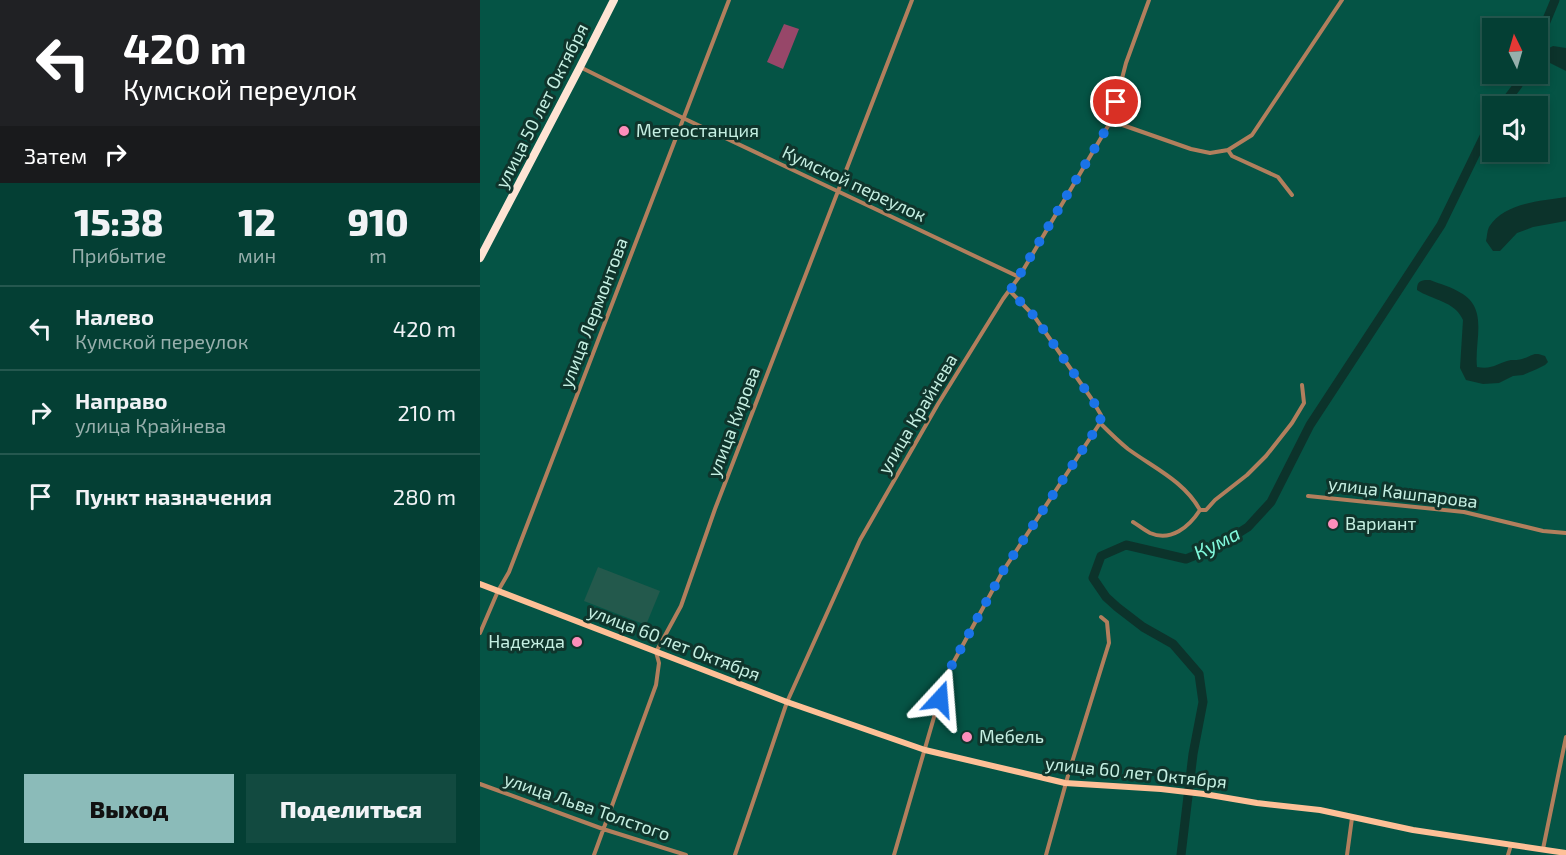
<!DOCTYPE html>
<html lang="ru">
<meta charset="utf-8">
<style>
body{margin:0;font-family:"Exo 2",sans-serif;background:#124a40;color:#f1f3f6;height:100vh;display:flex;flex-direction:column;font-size:22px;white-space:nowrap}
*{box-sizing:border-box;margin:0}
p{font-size:20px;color:#97afac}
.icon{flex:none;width:33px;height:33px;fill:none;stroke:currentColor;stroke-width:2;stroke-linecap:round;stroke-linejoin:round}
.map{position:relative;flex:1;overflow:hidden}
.drawer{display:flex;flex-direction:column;background:#043f34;width:480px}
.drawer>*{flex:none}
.hud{background:#202124;color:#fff;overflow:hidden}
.needle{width:39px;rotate:355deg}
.controls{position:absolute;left:1002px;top:18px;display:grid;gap:12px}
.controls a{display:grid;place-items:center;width:66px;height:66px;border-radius:0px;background:#043f34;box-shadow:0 3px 9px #0003,0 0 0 2px #25584f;font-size:30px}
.pin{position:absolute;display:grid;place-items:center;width:51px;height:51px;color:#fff;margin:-26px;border:3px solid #fff;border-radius:50%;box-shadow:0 2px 6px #0007}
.me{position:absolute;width:66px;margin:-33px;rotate:19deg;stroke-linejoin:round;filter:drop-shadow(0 0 4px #0008)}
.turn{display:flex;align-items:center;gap:21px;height:126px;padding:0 24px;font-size:27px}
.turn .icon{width:78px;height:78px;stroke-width:2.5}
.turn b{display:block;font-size:42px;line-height:51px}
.then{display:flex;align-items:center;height:57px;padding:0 24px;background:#0003;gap:12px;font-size:22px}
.eta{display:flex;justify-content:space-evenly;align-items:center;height:102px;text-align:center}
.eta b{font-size:36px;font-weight:800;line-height:42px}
.button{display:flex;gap:12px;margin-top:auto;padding:12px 24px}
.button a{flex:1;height:69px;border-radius:0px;background:#8bbbb9;color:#111;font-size:24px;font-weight:800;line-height:69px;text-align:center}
.button a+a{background:#124a40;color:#f1f3f6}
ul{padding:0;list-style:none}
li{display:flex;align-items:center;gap:18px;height:84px;padding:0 24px;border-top:2px solid #25584f}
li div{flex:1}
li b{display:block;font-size:22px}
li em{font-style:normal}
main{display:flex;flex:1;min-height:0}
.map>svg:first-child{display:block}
.built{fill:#23594c}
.green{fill:#974769}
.water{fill:#0c332b}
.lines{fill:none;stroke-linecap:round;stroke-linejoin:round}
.river{stroke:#0c332b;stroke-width:9}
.street{stroke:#b27f5d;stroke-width:4}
.primary{stroke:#fec097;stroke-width:6}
.highway{stroke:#fee4d4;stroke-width:8}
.route{stroke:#1a73e8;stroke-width:10;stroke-dasharray:0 18}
.poi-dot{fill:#fe8ebb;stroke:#0f352c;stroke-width:2}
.labels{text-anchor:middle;stroke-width:6;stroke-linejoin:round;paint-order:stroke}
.street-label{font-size:18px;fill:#c5efe2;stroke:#0f352c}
.poi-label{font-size:18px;fill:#c5efe2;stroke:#0f352c;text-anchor:start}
.water-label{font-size:20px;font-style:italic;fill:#81f9dc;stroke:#0f352c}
</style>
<main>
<section class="drawer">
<div class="hud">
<div class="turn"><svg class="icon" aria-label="left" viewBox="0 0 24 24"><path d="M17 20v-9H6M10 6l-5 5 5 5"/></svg><div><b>420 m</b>Кумской переулок</div></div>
<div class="then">Затем<svg class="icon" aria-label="right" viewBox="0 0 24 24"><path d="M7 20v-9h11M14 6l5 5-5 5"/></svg></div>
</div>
<div class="eta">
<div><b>15:38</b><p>Прибытие</p></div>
<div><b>12</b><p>мин</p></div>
<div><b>910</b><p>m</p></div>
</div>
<ul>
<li><svg class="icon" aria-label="left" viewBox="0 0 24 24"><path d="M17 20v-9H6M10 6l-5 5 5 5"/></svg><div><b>Налево</b><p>Кумской переулок</p></div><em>420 m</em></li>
<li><svg class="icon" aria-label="right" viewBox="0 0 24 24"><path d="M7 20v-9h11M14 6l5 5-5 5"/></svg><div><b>Направо</b><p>улица Крайнева</p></div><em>210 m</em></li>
<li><svg class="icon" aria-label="arrive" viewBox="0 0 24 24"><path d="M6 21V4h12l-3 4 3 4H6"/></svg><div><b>Пункт назначения</b></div><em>280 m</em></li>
</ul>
<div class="button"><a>Выход</a><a>Поделиться</a></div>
</section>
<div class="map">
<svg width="1086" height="855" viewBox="0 0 1086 855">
<rect width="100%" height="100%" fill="#055445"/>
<!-- built -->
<path class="built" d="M118,567L180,591L166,625L104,601Z"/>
<!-- green -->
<path class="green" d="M304,24L319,29L303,69L287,62Z"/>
<!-- water -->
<path class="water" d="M1073,46L1086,48V71L1064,60L1063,51Z
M1086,197V221L1053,227L1037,233L1020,251H1013L1006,241C1007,237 1007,231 1009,227C1024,203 1060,201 1086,197Z
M945,280H950C960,284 972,287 981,293C1009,309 994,341 997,367C1013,370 1017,363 1031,360C1033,360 1040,360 1042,359C1052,356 1053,351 1065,356L1068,362L1065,365L1057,369L1043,375L1033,376L1019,383L1003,384L986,380L980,368L983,320C975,301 952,300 937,290C937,283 939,281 945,280Z"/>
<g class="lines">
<!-- river -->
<path class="river" d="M1058,41L1075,0
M1022,106L1038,85L1043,74
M701,855L713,754L723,702L719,674L693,644L663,627L637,607L626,597L613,578L621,556L646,545L706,559L738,546L768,527L791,502L830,425L961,225L1012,120"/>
<!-- street -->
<path class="street" d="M100,67L203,118L539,277
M631,121L711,149L730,153L748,150L772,135L862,0
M748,150L752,156L798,177L812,195
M620,423C629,432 638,441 648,449C674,468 704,481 720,510
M828,496L984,512L1063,531L1086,533
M653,522C658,525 664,530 670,533C691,542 709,527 720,510H726L735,500L767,475L786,456L812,423L824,403L822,385
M0,633L18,591L29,572L249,0
M0,784L123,829L206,855
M1063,849L1086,737
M114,855L176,685L179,663L176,652L201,606L235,509L432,0
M255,855L307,702L380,540L458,404L523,299L539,277L631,121L646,63L669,0
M414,855L466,676L523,571L620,423L621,415L611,398L554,316L530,291
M566,855L589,772L629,643L627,622L621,617
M867,855L872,818
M1028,855L1031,845"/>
<!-- primary -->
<path class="primary" d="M0,584L307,702L445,750L585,783L681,789L724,794L777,803L840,810L933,830L1086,853"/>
<!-- highway -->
<path class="highway" d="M0,258L100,67L134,0"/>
</g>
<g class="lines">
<!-- route -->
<path class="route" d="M460,699L466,676L523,571L620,423L621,414L611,398L554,316L530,291L631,121L636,102"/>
</g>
<!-- markers -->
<g class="poi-dot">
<circle cx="144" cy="131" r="6"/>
<circle cx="853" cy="524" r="6"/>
<circle cx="97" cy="642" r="6"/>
<circle cx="487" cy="737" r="6"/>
</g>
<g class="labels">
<!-- street labels -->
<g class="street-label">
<text transform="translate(62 106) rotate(-63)" y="6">улица 50 лет Октября</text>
<text transform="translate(374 184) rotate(25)" y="6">Кумской переулок</text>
<text transform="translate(114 313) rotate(-69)" y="6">улица Лермонтова</text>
<text transform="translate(438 414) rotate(-59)" y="6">улица Крайнева</text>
<text transform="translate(254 422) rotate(-69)" y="6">улица Кирова</text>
<text transform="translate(923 493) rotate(7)" y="6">улица Кашпарова</text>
<text transform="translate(194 643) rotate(21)" y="6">улица 60 лет Октября</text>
<text transform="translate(656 773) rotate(6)" y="6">улица 60 лет Октября</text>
<text transform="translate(107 807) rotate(19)" y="6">улица Льва Толстого</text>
</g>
<!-- poi labels -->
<g class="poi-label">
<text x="156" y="137">Метеостанция</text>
<text x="865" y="530">Вариант</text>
<text x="85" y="648" text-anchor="end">Надежда</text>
<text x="499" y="743">Мебель</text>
</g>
<!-- water labels -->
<g class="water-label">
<text transform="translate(737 543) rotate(-27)" y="7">Кума</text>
</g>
</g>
</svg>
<div class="controls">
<a><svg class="needle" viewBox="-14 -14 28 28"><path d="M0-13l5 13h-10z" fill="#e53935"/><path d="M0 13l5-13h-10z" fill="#97afac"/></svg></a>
<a><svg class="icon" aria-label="sound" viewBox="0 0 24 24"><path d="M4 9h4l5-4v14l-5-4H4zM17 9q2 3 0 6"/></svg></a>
</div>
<div class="pin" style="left:636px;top:102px;background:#d93025"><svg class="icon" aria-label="arrive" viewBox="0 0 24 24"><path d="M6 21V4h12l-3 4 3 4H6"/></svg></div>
<svg class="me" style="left:460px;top:699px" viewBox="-20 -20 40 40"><path d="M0-17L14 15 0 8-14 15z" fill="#1a73e8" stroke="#fff" stroke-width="4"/></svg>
</div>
</main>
